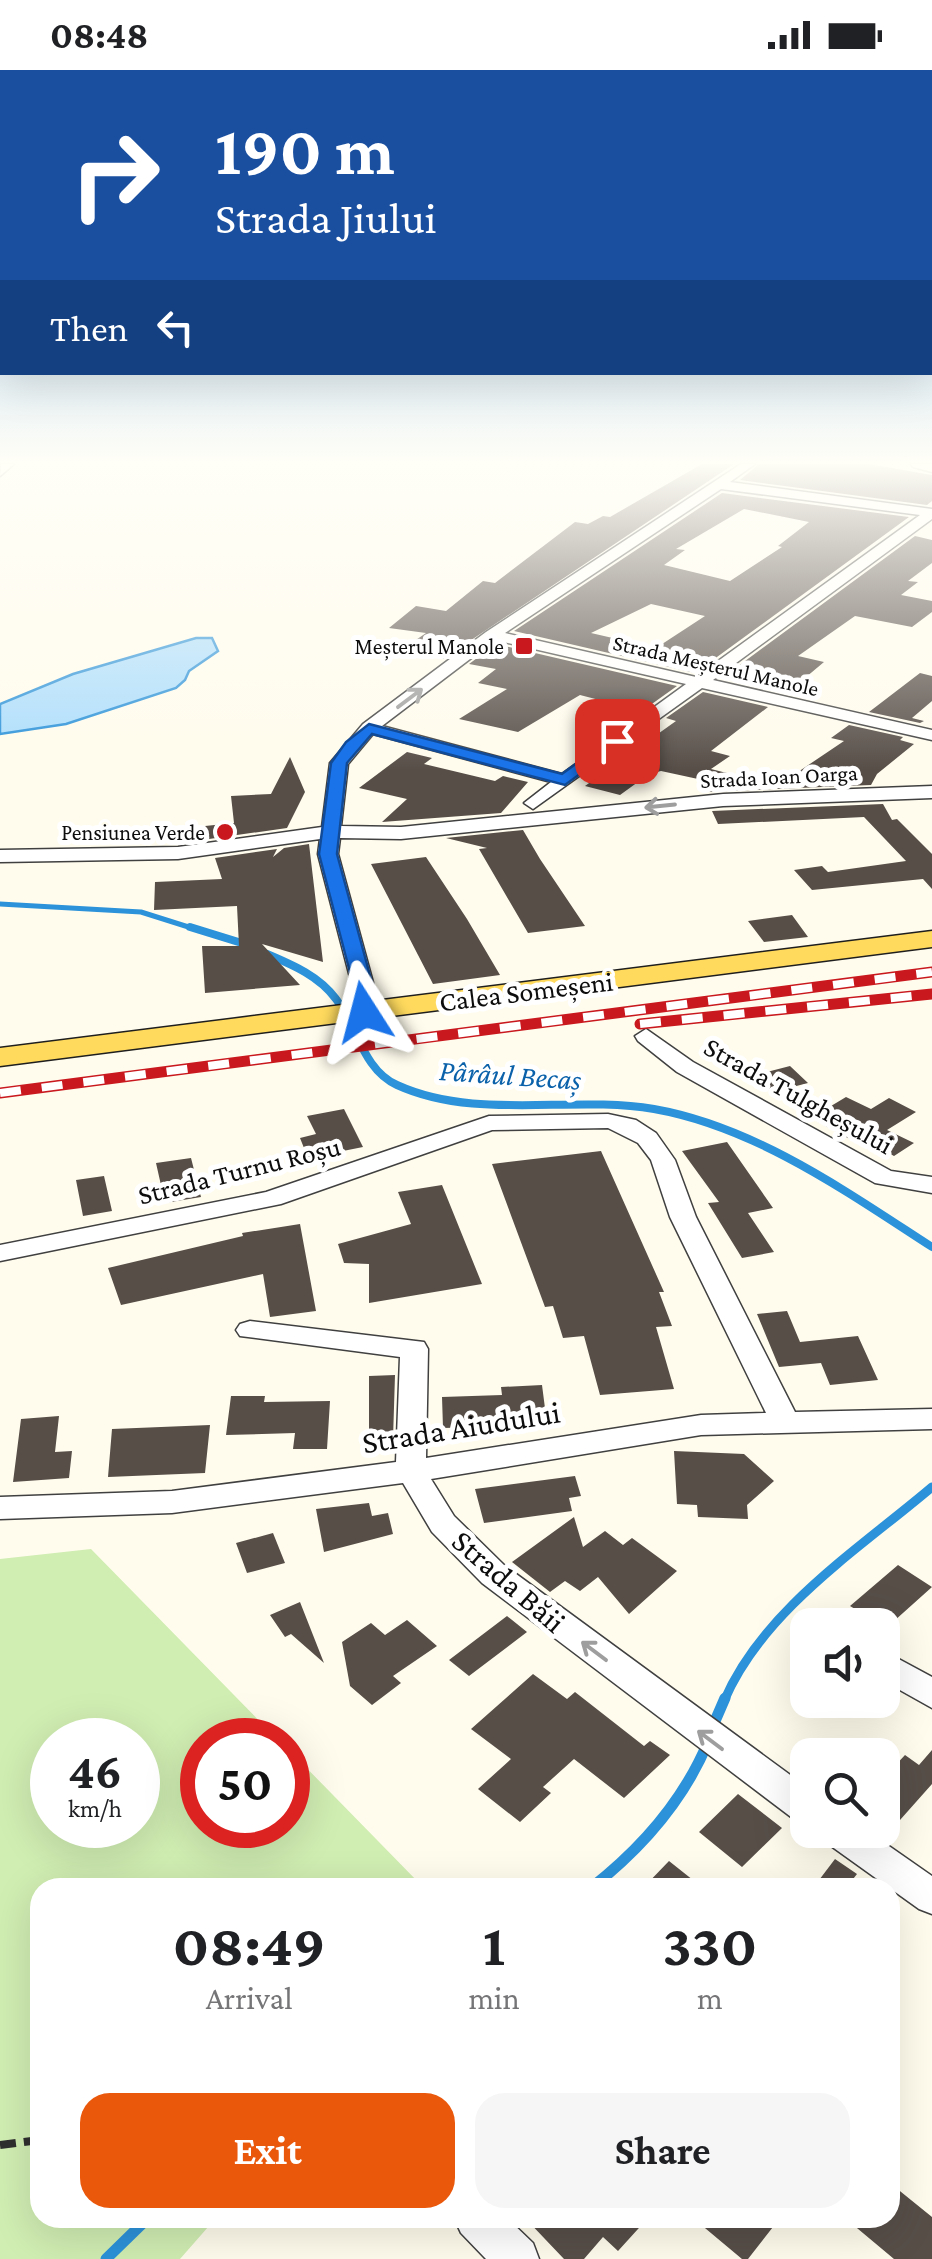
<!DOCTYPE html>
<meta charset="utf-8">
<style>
body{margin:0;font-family:"Crimson Pro",serif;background:#f6f6f6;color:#202124;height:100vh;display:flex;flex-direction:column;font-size:38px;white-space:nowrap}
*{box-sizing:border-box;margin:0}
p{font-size:32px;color:#757577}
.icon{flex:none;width:55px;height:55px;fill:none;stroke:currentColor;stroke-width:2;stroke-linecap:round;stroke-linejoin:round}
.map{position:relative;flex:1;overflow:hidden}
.details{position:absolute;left:30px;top:1808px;width:870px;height:350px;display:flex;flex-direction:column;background:#fff;border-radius:30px;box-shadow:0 10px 40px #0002}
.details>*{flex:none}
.banner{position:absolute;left:0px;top:0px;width:932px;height:305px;box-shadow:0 10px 40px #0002;background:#1a4fa0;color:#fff;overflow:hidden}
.fabs{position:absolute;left:790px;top:1538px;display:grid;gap:20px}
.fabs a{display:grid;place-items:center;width:110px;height:110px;border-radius:20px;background:#fff;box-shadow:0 10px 40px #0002;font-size:50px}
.speed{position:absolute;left:30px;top:1648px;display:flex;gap:20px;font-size:50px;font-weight:700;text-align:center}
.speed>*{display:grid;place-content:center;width:130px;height:130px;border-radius:50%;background:#fff;box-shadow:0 10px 40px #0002;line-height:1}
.speed small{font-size:25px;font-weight:400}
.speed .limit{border:15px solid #d22;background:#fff;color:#111}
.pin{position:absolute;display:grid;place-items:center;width:85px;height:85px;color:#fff;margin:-42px;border-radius:20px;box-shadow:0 5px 15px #0006}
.me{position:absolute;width:110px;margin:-55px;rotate:351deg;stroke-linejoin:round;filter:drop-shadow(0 0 8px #0008)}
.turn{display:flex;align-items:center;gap:35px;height:210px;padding:0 50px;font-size:45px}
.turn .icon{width:130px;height:130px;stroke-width:2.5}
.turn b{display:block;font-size:70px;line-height:85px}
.then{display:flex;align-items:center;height:95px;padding:0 50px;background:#0003;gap:20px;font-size:38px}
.eta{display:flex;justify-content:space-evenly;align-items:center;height:170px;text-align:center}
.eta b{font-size:60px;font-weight:700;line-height:70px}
.button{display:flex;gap:20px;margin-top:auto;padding:20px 50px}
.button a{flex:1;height:115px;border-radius:30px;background:#ea580c;color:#fff;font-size:40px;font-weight:700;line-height:115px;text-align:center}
.button a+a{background:#f6f6f6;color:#202124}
.status{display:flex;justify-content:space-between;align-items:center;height:70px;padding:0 50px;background:#fff;direction:ltr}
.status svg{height:28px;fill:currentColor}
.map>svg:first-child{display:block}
.green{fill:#d0edb2;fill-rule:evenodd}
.water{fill:#acddfc;stroke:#2c92d9;stroke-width:2.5}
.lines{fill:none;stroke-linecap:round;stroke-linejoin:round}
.stream-far3{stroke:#2c92d9;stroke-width:5}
.stream-far2{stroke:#2c92d9;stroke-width:8}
.stream-far1{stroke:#2c92d9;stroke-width:9}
.stream{stroke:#2c92d9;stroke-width:11}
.building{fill:#574e48;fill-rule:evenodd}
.minor-casing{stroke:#404040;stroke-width:3}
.major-casing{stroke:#1e1e1e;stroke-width:3}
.path{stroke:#2f2f2f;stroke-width:8;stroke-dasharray:16 8;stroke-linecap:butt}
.minor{fill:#fff;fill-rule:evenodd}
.major{fill:#ffda5d;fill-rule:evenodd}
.rail-casing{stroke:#c9181e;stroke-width:11}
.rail{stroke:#fff;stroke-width:8;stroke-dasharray:21;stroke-linecap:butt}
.oneway{stroke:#9e9e9e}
.route{fill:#1a73e8;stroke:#114b97;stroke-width:2.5}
.poi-dot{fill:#c9181e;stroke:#fff;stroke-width:4}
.labels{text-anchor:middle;stroke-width:10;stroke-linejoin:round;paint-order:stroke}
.far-poi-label{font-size:22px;fill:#0d0d0d;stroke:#fff;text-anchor:end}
.far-street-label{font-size:22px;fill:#0d0d0d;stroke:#fff}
.street-label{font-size:28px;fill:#0d0d0d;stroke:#fff}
.water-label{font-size:30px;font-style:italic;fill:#0b62aa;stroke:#fff}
.near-street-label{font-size:32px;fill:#0d0d0d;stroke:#fff}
</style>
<div class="status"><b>08:48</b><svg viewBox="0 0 49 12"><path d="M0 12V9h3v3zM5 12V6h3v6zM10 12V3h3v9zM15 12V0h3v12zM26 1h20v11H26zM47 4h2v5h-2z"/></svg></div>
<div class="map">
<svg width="932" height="2189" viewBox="0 0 932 2189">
<rect width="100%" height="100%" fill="#fffced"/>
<!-- green -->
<path class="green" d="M91,1479L278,1670H202V1755H288V1679L423,1817L40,1818V2148H216L180,2189H0V1489ZM52,1670H138V1755H52Z"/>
<!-- water -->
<path class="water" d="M196,568H212L218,581L189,601L185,610L176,618L66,654L0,664V634L73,604Z"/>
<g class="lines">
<!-- stream-far3 -->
<path class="stream-far3" d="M0,834L141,842L198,860"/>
<!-- stream-far2 -->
<path class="stream-far2" d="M190,857L245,874
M267,884C293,895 319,906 336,929C357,956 363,1000 397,1015C476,1051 570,1025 654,1039C756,1057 847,1122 932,1177"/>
<!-- stream-far1 -->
<path class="stream-far1" d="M724,1631C763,1540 859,1479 932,1417"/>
<!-- stream -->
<path class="stream" d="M712,1658L725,1628
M591,1818C642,1778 683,1732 708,1672
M106,2189L148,2148"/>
</g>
<!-- building -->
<path class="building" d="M702,394H734L443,589L400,581L426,563L389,558L416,536L446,541L483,511L495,513L575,452L588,454L603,446L610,447Z
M759,394H869L932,405V431L927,435L740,410Z
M722,423L909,447L695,603L514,561ZM744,439L809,452L778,476L782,477L730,511L664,495L685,480L676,479ZM651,534L705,546L656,578L591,563Z
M915,466L932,470V493L908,511L918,512L901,525L932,531V542L912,557L855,546L798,586L824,592L787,623L722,608Z
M496,574L677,616L642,641L580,625L518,662L459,649L507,619L478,613L496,599L469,594Z
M920,603L932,606V631L912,648L924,651L920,653L869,642Z
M703,622L768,637L711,681L730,686L711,699L778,716L790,703L795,704L844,671L831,668L849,655L903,667L900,670L914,674L877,704L871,715L704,722L698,709L661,701L649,704L620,725L585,716L676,651L666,648Z
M407,682L432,688L424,694L495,711L503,706L528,712L501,743L382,752L407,729L359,718Z
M290,687L305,722L287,758L209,769L205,756L234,753L231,726L271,724Z
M883,734L892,750L897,749L932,784V819L923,809L812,820L794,800L822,796L828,802L906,791L864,747L718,754L712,741Z
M523,760L540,789L585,856L528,863L479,779L487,778L446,768Z
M309,774L323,892L262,874L300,915L205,923L202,876H239L237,836L154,840L155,812L222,809L215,788L277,779L273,787L284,778Z
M426,787L467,849L500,905L433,914L371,794Z
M792,845L808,867L764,872L748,851Z
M790,996L808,1013L773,1022L755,1005Z
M846,1027L871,1039L889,1028L916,1042L887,1060L914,1073L894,1086L883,1080L877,1084L811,1048Z
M344,1039L363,1077L308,1088L300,1068L316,1064L307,1046Z
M727,1072L773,1138L748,1143L774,1182L742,1188L708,1133L719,1132L682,1081Z
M601,1081L664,1222H659L672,1256L656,1257L674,1319L600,1325L584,1266L563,1268L553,1236L545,1237L492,1094Z
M191,1088L201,1127L165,1133L156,1093Z
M104,1106L112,1141L83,1146L76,1110Z
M442,1115L482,1214L369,1233V1194L344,1193L338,1174L411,1154L398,1122Z
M300,1154L316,1241L270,1247L263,1204L121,1235L108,1198L243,1166L242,1163Z
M787,1241L800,1272L858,1266L878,1310L830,1315L821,1293L779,1297L757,1244Z
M395,1305L393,1369H369V1306Z
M542,1315L546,1346L484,1348L485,1357L443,1358L442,1327L502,1325L501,1317Z
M231,1326H265L264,1332L330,1331L327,1379H293L295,1363L226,1365Z
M59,1346L55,1382L72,1381L69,1408L13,1412L21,1349Z
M210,1355L205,1403L108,1407L112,1359Z
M674,1381L744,1384L774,1411L747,1435L748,1449L698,1447L697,1435L677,1434Z
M575,1406L581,1426L569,1428L572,1441L484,1453L475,1419Z
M369,1433L372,1446L388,1443L393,1464L324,1482L316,1439Z
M574,1447L583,1477L605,1461L623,1475L632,1468L677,1501L629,1544L598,1507L580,1521L565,1511L550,1522L512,1492Z
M273,1463L285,1493L247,1503L236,1473Z
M898,1495L932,1517L884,1560L882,1555L850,1536Z
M300,1532L324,1593L291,1564L285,1567L270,1545Z
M507,1546L527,1562L469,1606L449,1590Z
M407,1550L437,1576L393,1606L401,1613L372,1635L350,1616L342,1572L371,1553L385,1565Z
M533,1604L567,1629L575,1622L644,1676L650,1671L670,1685L624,1728L574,1689L543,1717L551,1723L520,1752L478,1719L511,1689L471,1659Z
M932,1680V1714L884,1768L882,1694L891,1700L905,1685L919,1695Z
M738,1724L782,1758L742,1797L699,1762Z
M835,1789L857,1804L846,1818H813Z
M669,1791L703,1818H643Z
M890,2113L932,2147V2189H894L845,2148H890Z
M525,2148H648L618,2181L603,2167L584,2189H564Z
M693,2148H780L748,2189H742Z"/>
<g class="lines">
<!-- minor casing -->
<g class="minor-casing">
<path id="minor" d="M14,394L0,406L1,394Z
M741,394H755L730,412L932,439V449L713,610L932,660V670L702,618L533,739L524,733L551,712L373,664L348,694L341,756L401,757L723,724L932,716V728L723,736L401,769L340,768L338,784L381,942L370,949L359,942L318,784L320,769L178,789L0,792V780L178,777L322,757L330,693L363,654L486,562ZM721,419L920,445L696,607L505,563ZM495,570L686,614L562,704L382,656Z
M911,394H932V402L913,397Z
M646,959L693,992L891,1101L932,1107V1123L875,1113L677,1002L638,971L635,966Z
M608,1044L636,1050L656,1063L675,1090L696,1147L795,1342L932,1339V1359L701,1365L431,1409L454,1446L504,1495L808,1718V1754L795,1750L482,1513L432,1462L403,1413L172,1443L0,1449V1427L172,1421L396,1392L400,1287L240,1266L236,1260L240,1254L250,1251L424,1272L428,1279L426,1388L701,1345L766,1343L670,1147L651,1090L638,1073L608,1058L492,1060L281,1134L0,1191V1175L266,1122L489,1046Z
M882,1580L932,1607V1638L882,1610Z
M819,1760H866L932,1806V1844L919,1839L824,1771Z
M454,2148H507L533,2173L539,2189H486L461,2163Z"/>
</g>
<!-- major casing -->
<g class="major-casing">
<path id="major" d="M932,861V877L0,996V978Z"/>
</g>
<!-- path -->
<path class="path" d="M0,2075L40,2070"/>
<!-- minor -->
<use href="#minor" class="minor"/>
<!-- major -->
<use href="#major" class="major"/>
<!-- rail casing -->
<g class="rail-casing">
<path id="rail" d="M640,954L932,924
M0,1023L932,902"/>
</g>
<!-- rail -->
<use href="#rail" class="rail"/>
</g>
<!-- one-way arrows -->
<defs><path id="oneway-shaft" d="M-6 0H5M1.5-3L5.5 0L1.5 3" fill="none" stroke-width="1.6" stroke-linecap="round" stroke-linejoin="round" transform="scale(2.5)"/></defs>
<g class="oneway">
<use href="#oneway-shaft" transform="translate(410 628) rotate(-37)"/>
<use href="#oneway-shaft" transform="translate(660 736) rotate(174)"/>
<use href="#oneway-shaft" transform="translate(594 1581) rotate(-143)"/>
<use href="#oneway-shaft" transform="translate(710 1670) rotate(-143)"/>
</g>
<!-- sky -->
<linearGradient id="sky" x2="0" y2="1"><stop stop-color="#90c4f0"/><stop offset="0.56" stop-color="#fffef7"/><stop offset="1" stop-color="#fffef7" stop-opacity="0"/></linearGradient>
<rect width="932" height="700" fill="url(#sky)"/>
<!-- route -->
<path class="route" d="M369,654L562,704L611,668L625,671L565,715L372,664L347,693L337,784L380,942L364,948L354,942L359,937L319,784L331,693L346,672Z"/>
<!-- markers -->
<g class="poi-dot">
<rect x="514" y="566" width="20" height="20" rx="5"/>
<circle cx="225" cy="762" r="10"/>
</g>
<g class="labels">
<!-- far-poi labels -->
<g class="far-poi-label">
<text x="504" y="584">Meșterul Manole</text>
<text x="205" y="770">Pensiunea Verde</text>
</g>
<!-- far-street labels -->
<g class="far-street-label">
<text transform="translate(716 595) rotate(13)" y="8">Strada Meșterul Manole</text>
<text transform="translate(779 706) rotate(-3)" y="8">Strada Ioan Oarga</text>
</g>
<!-- street labels -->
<g class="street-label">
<text transform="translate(526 921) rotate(-7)" y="10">Calea Someșeni</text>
<text transform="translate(799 1025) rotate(29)" y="10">Strada Tulgheșului</text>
<text transform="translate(239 1100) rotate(-14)" y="10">Strada Turnu Roșu</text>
</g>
<!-- water labels -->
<g class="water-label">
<text transform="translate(510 1005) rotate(4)" y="10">Pârâul Becaș</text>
</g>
<!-- near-street labels -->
<g class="near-street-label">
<text transform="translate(461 1357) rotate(-9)" y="11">Strada Aiudului</text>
<text transform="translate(509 1511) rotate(41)" y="11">Strada Băii</text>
</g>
</g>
</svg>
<div class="fabs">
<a><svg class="icon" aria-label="sound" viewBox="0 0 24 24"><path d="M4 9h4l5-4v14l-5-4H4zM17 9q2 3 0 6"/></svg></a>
<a><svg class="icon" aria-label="search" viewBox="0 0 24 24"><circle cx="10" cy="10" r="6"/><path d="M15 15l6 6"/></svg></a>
</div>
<div class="speed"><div>46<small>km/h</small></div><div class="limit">50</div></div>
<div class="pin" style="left:617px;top:671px;background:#d93025"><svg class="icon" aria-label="arrive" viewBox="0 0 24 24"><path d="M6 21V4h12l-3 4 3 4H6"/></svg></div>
<svg class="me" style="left:364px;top:942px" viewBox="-20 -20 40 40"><path d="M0-17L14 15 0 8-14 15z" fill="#1a73e8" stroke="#fff" stroke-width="4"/></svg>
<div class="banner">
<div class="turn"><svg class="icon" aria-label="right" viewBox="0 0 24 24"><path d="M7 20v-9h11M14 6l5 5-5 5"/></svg><div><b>190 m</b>Strada Jiului</div></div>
<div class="then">Then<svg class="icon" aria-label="left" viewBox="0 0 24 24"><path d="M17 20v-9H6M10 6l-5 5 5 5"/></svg></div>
</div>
<section class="details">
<div class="eta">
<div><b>08:49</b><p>Arrival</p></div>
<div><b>1</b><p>min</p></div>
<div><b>330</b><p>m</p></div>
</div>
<div class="button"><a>Exit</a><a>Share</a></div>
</section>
</div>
